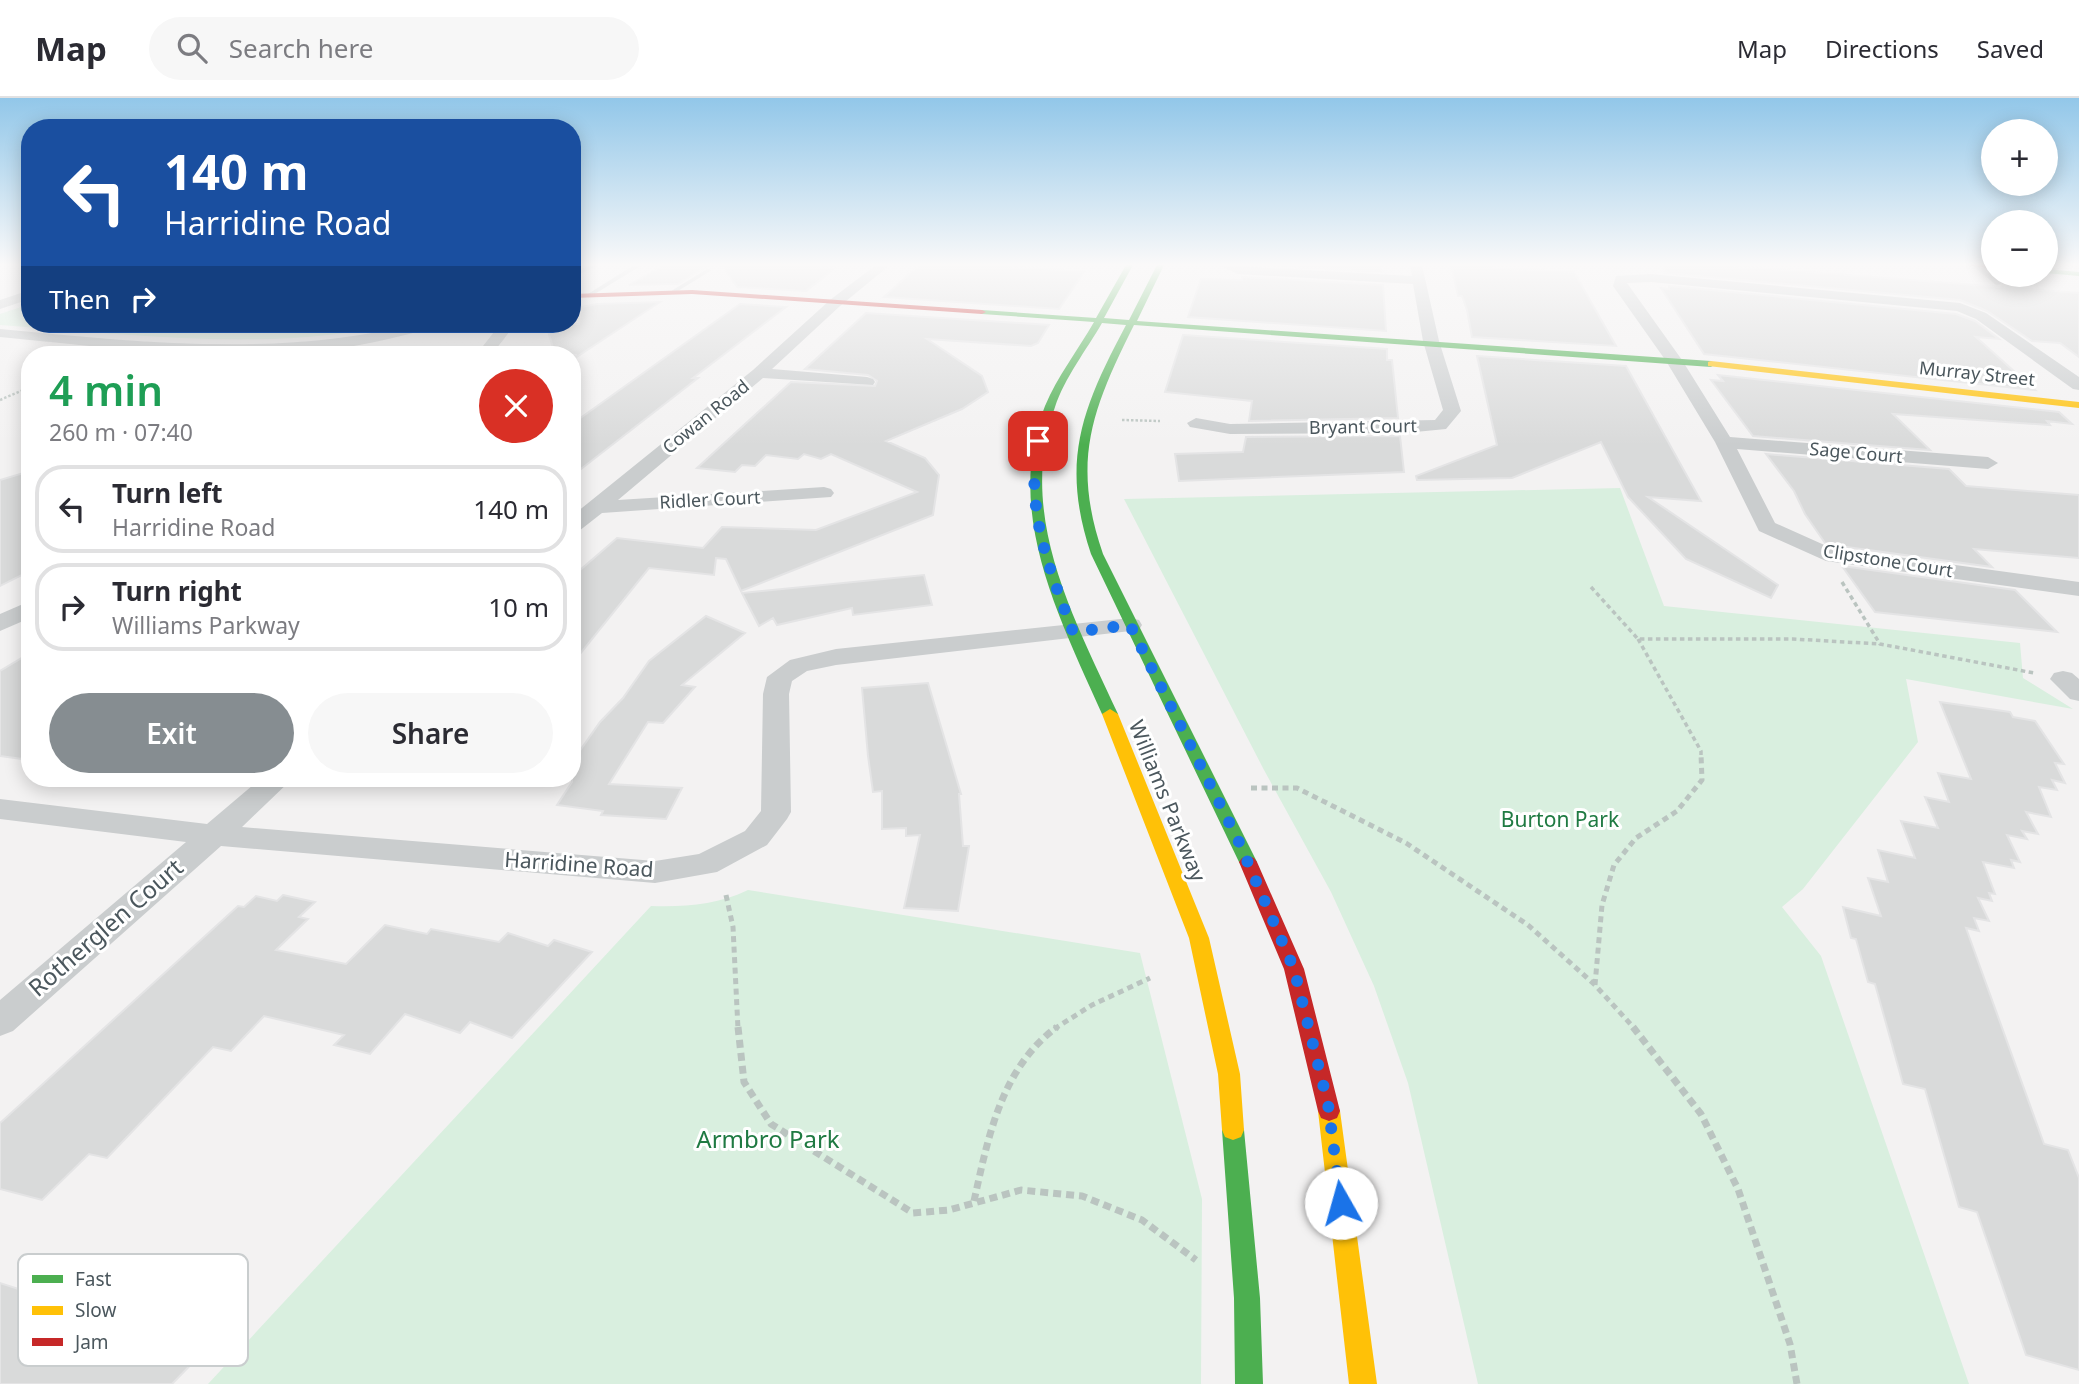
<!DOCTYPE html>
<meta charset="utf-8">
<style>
body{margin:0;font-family:"Noto Sans",sans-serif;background:#f7f7f7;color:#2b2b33;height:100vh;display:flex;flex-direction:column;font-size:26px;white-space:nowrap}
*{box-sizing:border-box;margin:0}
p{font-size:23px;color:#7c7c81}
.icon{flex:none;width:38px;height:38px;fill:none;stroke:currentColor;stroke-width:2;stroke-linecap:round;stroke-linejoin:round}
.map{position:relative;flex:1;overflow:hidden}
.panel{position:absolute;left:21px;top:248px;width:560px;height:441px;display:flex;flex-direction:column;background:#fff;border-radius:28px;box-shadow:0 4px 18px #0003}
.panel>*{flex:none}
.banner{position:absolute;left:21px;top:21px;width:560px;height:214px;border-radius:28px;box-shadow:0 4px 18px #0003;background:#1a4fa0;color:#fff;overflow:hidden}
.fabs{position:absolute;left:1981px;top:21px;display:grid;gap:14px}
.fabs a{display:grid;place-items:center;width:77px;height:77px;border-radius:50%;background:#fff;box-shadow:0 4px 18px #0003;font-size:35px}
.pin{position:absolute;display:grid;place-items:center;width:60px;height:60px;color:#fff;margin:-30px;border-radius:14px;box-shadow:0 4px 10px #0006}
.me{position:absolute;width:77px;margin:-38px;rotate:353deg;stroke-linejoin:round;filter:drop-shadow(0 0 5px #0008)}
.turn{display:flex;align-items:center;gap:24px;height:147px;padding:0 28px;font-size:32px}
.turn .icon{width:91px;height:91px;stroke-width:2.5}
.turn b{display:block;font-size:49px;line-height:60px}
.then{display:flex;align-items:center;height:66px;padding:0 28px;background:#0003;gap:14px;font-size:26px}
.round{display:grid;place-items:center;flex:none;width:74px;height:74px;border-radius:37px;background:#f7f7f7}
.head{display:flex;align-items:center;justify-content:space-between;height:119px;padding:0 28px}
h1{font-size:42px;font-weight:600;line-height:52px;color:#1e9e55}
.cta{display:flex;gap:14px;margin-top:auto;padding:14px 28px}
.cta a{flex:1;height:80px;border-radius:42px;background:#868d91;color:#fff;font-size:28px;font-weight:600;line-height:80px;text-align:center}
.cta a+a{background:#f7f7f7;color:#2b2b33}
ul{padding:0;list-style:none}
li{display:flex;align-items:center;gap:21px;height:88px;margin:0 14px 10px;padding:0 14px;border:4px solid #e1e1e2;border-radius:28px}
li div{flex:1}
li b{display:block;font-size:26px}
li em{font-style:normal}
header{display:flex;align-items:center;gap:42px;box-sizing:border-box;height:98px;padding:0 35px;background:#fff;border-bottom:2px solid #e1e1e2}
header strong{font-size:33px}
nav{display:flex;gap:38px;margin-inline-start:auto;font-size:24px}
.search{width:490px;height:63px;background:#f7f7f7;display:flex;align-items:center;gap:18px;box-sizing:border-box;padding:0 24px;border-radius:38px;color:#7c7c81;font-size:26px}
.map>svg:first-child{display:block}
.green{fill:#d9efdf}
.building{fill:#d9dada;stroke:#e4e4e5;stroke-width:2}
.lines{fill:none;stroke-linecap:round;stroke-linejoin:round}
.path-far3{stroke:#bac4c0;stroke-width:2.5;stroke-dasharray:2.5 2;stroke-linecap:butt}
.path-far2{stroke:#bac4c0;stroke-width:3.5;stroke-dasharray:4.5 3.5;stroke-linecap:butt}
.path-far1{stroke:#bac4c0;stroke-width:5;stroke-dasharray:6 4.5;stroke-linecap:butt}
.path{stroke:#bac4c0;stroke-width:7;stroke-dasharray:8 5;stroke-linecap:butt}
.lane{fill:#cacdce;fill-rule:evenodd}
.street{fill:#cacdce;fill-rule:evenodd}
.fast{fill:#4caf50;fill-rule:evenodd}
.slow{fill:#ffc107;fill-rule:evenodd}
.jam{fill:#c62828;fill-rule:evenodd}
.route{stroke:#1a73e8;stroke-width:12;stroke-dasharray:0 21.6}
.labels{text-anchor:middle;stroke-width:6;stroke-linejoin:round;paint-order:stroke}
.far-street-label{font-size:18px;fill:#4b575d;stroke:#fff}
.street-label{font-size:21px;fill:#4b575d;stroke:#fff}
.park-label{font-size:21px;fill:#1f7a42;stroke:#fff}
.near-street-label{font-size:24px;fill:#4b575d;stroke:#fff}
.near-park-label{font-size:24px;fill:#1f7a42;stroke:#fff}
.key{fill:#fff;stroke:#c9cdce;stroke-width:2}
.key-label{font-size:19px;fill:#4b575d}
</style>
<header>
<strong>Map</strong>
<div class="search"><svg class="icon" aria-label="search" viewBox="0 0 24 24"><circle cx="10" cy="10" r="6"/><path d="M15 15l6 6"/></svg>Search here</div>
<nav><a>Map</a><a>Directions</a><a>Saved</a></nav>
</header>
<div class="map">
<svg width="2079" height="1286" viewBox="0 0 2079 1286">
<rect width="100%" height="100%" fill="#f3f2f2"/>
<!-- green -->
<path class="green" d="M30,206V226H397C266,255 132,236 0,227V216Z
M1620,390L1664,508L2020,545L2023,580L2073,611L1906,581L1918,644L1803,791L1782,809L1821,858L1969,1286H1478L1408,985L1374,888L1331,794L1264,672L1124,401Z
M748,792L1140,855L1202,1101L1201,1286H208L651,808C685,809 717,807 748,792Z"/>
<!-- building -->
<path class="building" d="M664,167H716L706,169L678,186L629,187Z
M722,167H797L837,169L806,193L737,189Z
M919,167H998L1084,174L1059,211L884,199Z
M1268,167H1380L1381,174Z
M1451,167H1492L1493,170L1574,174L1616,248L1472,239L1467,212L1462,198H1458Z
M1663,167H1721L2079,195V259L2060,245L2032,243L1987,213L1960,202L1665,175Z
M1242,179L1383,187L1386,233L1188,219L1201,181L1242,182Z
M1669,188L1956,216L1975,223L1999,241L1976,239L2035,292L1704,256L1661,190L1669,191Z
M660,204L575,260L576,257H555L546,226H579L581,209L597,206Z
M740,206L786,209L693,280H698L572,378V326Z
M866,215L1049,227L1038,245L1031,248L927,241L982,278L988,294L962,311L886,343L925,360L939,377L933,417L741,493L726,461L716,460L714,477L649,470L572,566V479L617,440L703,450L722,429L816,432L917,394L831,356L821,361L804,356L798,361L766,357L755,368L742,367L735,374L697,370L791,284L875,288L877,283L868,277L805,271Z
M1183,237L1387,251V262H1392L1398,320L1249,323L1252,303L1165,294Z
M1477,258L1626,268L1701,403L1648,399L1778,487L1771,500L1686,461L1628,399L1601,344L1512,380L1417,382L1416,378L1497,347Z
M1718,277L2059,314L2072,326L2047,323L2050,327L1893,316L1930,352L1753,338L1711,282L1723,283Z
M1400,338L1404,374L1179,383L1175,356L1243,354L1246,339Z
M1766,356L1949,371L1966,388L2079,397V460L1974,451L1992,469L1832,447L1825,445L1805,416L1794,393Z
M30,373V473L0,488V382Z
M1842,468L2015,492L2057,534L1875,514Z
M924,477L932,507L853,517L852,510L777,527L773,520L759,528L742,495Z
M706,518L745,535L682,587L695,589L663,625L648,624L609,686L682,690L666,721L601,717L603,713L557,707L572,684V664L600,624L623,600L649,563Z
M30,555V662L0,658V573Z
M928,585L961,696H959L963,748H969L958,813L904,810L920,737L906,738V730L882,731V693L873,694L868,658L862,590Z
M1940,604L2010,614L2013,619L2035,623L2064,666L2055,665L2065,685L2052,682L2057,692L2039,689L2051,719L2026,714L2038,736L2022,733L2027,741L2007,737L2020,764L2011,762L2014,770L1983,764L1995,796L1989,795L1992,803L1978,800L1989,823L1974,820L1979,833L1966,830L2044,1046L2068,1052L2079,1080V1272L2026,1257L1977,1114L1959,1109L1925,991L1903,986L1875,886L1868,884L1856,841L1851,840L1843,809L1881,818L1868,780L1888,784L1878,752L1915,760L1901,723L1938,730L1925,699L1949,704L1938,675L1971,681Z
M283,797L315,804L299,819L308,821L276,852L346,866L385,827L427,836L431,831L499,844L508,835L548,848L554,842L592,854L512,940L470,924L460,935L405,916L370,956L334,947L344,937L264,918L231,953L213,949L107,1060L89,1056L42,1102L0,1091V1025L238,808L244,809L256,798L277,803Z
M60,1173L132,1198L146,1185L183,1206L165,1223L210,1247L172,1286H0V1185L37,1197Z"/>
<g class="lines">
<!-- path-far3 -->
<path class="path-far3" d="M0,302L30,289
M1122,322L1160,323"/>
<!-- path-far2 -->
<path class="path-far2" d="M1842,484L1880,546L2034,575
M1591,489L1638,541H1793L1880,546
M1638,541L1701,653V658"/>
<!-- path-far1 -->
<path class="path-far1" d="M1251,690H1297L1406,745L1528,827L1595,887L1635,931
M726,797L733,829L738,931
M1595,887L1602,807L1614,767L1636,740L1677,713L1702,682L1701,656
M1054,931L1092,907L1150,880"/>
<!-- path -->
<path class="path" d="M738,929L744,984L771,1026L913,1115L949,1112L1021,1092L1082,1098L1142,1122L1196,1162
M1633,929L1701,1016L1738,1091L1790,1246L1797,1286
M974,1103C988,1040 1001,970 1057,929"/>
<!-- lane -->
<path class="lane" d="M590,167H598L572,180V175Z
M634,167H642L593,197L588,196Z
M1972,167H1978L2001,186L1996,187Z
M707,171L712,172L673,196L668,195Z"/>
<!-- street -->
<path class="street" d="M876,167H890L840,208L772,271L867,279L873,281L875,284L873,287L763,280L618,402L824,389L831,391L834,395L831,399L602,415L579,433L572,435V418L753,272L830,202Z
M1218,167L1412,178L1410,167H1422L1439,243L1461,313L1446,331L1405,335L1230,336L1190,329L1187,325L1196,320L1230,326L1435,322L1443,312L1423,243L1413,186L1238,176Z
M1651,176L1960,205L1986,215L2079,279V292L2073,291L1976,221L1957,213L1651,184L1627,185L1682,262L1730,339L1988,359L1998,365L1988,371L1737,351L1775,425L1831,450L2079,484V498L1826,463L1759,433L1715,344L1666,263L1613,188L1616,178Z
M30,192V201L0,211V202Z
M415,226H438L436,229C395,240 353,250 310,254C207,263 103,249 0,239V231C139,244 278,260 415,226Z
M493,226H507L509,234C495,253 494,257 469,257L483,248L494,234Z
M30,503V520L0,533V516Z
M1130,520L1139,522L1142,527L1139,532L836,567L807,573L792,583L789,596L791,714L787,721L767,747L717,774L655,785L221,748L13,933L0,938V902L186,744L0,721V701L207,726L260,681H292L242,729L655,763L699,756L745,733L761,713L763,596L767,579L790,562L836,551Z
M2063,573L2072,575L2079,581V603L2070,601L2050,581L2054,575Z"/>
<!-- fast -->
<path class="fast" d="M1126,167H1133L1104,220L1129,222L1157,167H1164L1137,223L1711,263L1715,266L1711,269L1134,227C1092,311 1071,363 1103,456L1257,764L1254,768H1242L1239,764L1091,456C1060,363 1082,310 1126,227L1102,225C1087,251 1064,281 1055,309C1016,417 1074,520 1118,616L1110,621L1102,616C1060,521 1003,414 1045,308C1057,279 1078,252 1094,224L982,216L978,214L982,212L1096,220Z
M2046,171L2079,174V178L2046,175Z
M1233,1022L1241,1025L1244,1032L1260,1200L1263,1286H1235L1234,1200L1222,1032L1225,1025Z"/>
<!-- slow -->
<path class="slow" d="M1711,263L2079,304V310L1708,268V264Z
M1110,611L1118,616L1209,840L1240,976L1244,1032L1241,1039L1233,1042L1225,1039L1222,1032L1218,976L1189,840L1102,616Z
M1329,1003L1337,1006L1340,1013L1377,1286H1349L1318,1013L1321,1006Z"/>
<!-- jam -->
<path class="jam" d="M1968,167H1993V171Z
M692,192L982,212L986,214L982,216L692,196L572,200V196Z
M1248,758L1254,760L1257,764L1304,871L1340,1013L1337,1020L1329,1023L1321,1020L1318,1013L1284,871L1239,764L1242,760Z"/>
</g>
<!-- sky -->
<linearGradient id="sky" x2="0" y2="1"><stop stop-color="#92c7e9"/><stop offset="0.48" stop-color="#faf9f9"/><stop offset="1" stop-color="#faf9f9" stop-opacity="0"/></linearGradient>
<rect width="2079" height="347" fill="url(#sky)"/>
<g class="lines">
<!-- route -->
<path class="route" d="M1038,343C1025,410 1049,471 1073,534L1130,527L1239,744L1294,871L1328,1006L1341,1105"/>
</g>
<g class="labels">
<!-- far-street labels -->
<g class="far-street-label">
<text transform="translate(1977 276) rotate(6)" y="6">Murray Street</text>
<text transform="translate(706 319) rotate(-39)" y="6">Cowan Road</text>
<text transform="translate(1363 329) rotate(-1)" y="6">Bryant Court</text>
<text transform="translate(1856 355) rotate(5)" y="6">Sage Court</text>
<text transform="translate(710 402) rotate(-3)" y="6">Ridler Court</text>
<text transform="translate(1888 463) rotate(9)" y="6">Clipstone Court</text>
</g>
<!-- street labels -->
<g class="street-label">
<text transform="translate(1167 703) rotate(68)" y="7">Williams Parkway</text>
<text transform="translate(579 767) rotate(4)" y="7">Harridine Road</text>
</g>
<!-- park labels -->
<g class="park-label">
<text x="1560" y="729">Burton Park</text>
</g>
<!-- near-street labels -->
<g class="near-street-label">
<text transform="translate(106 830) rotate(-41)" y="8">Rotherglen Court</text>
</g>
<!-- near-park labels -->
<g class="near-park-label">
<text x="768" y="1050">Armbro Park</text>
</g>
</g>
<!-- legend -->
<rect x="18" y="1156" width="230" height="112" rx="10" class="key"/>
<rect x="32" y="1177" width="31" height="8" fill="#4caf50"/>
<rect x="32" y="1208" width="31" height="9" fill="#ffc107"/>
<rect x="32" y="1240" width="31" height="8" fill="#c62828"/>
<g class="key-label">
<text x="75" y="1188">Fast</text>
<text x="75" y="1219">Slow</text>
<text x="75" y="1251">Jam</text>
</g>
</svg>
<div class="fabs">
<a>+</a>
<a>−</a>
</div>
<div class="pin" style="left:1038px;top:343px;background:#d93025"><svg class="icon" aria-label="arrive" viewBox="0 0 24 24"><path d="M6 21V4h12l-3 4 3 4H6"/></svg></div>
<svg class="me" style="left:1341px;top:1105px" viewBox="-20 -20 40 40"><circle r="19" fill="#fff"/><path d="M0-13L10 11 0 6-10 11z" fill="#1a73e8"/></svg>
<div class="banner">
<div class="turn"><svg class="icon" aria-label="left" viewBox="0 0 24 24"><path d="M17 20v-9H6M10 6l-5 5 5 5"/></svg><div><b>140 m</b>Harridine Road</div></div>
<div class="then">Then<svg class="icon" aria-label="right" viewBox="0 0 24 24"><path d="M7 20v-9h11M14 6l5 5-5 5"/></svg></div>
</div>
<section class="panel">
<div class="head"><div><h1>4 min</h1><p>260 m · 07:40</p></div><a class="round" style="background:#d93025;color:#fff"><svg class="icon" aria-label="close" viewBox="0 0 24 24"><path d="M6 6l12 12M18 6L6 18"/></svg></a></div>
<ul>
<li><svg class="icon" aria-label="left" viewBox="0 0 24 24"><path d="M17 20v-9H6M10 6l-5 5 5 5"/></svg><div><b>Turn left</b><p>Harridine Road</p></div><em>140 m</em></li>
<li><svg class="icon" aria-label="right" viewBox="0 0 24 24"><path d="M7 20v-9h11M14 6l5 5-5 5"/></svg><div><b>Turn right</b><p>Williams Parkway</p></div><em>10 m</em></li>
</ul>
<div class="cta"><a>Exit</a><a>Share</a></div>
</section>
</div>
